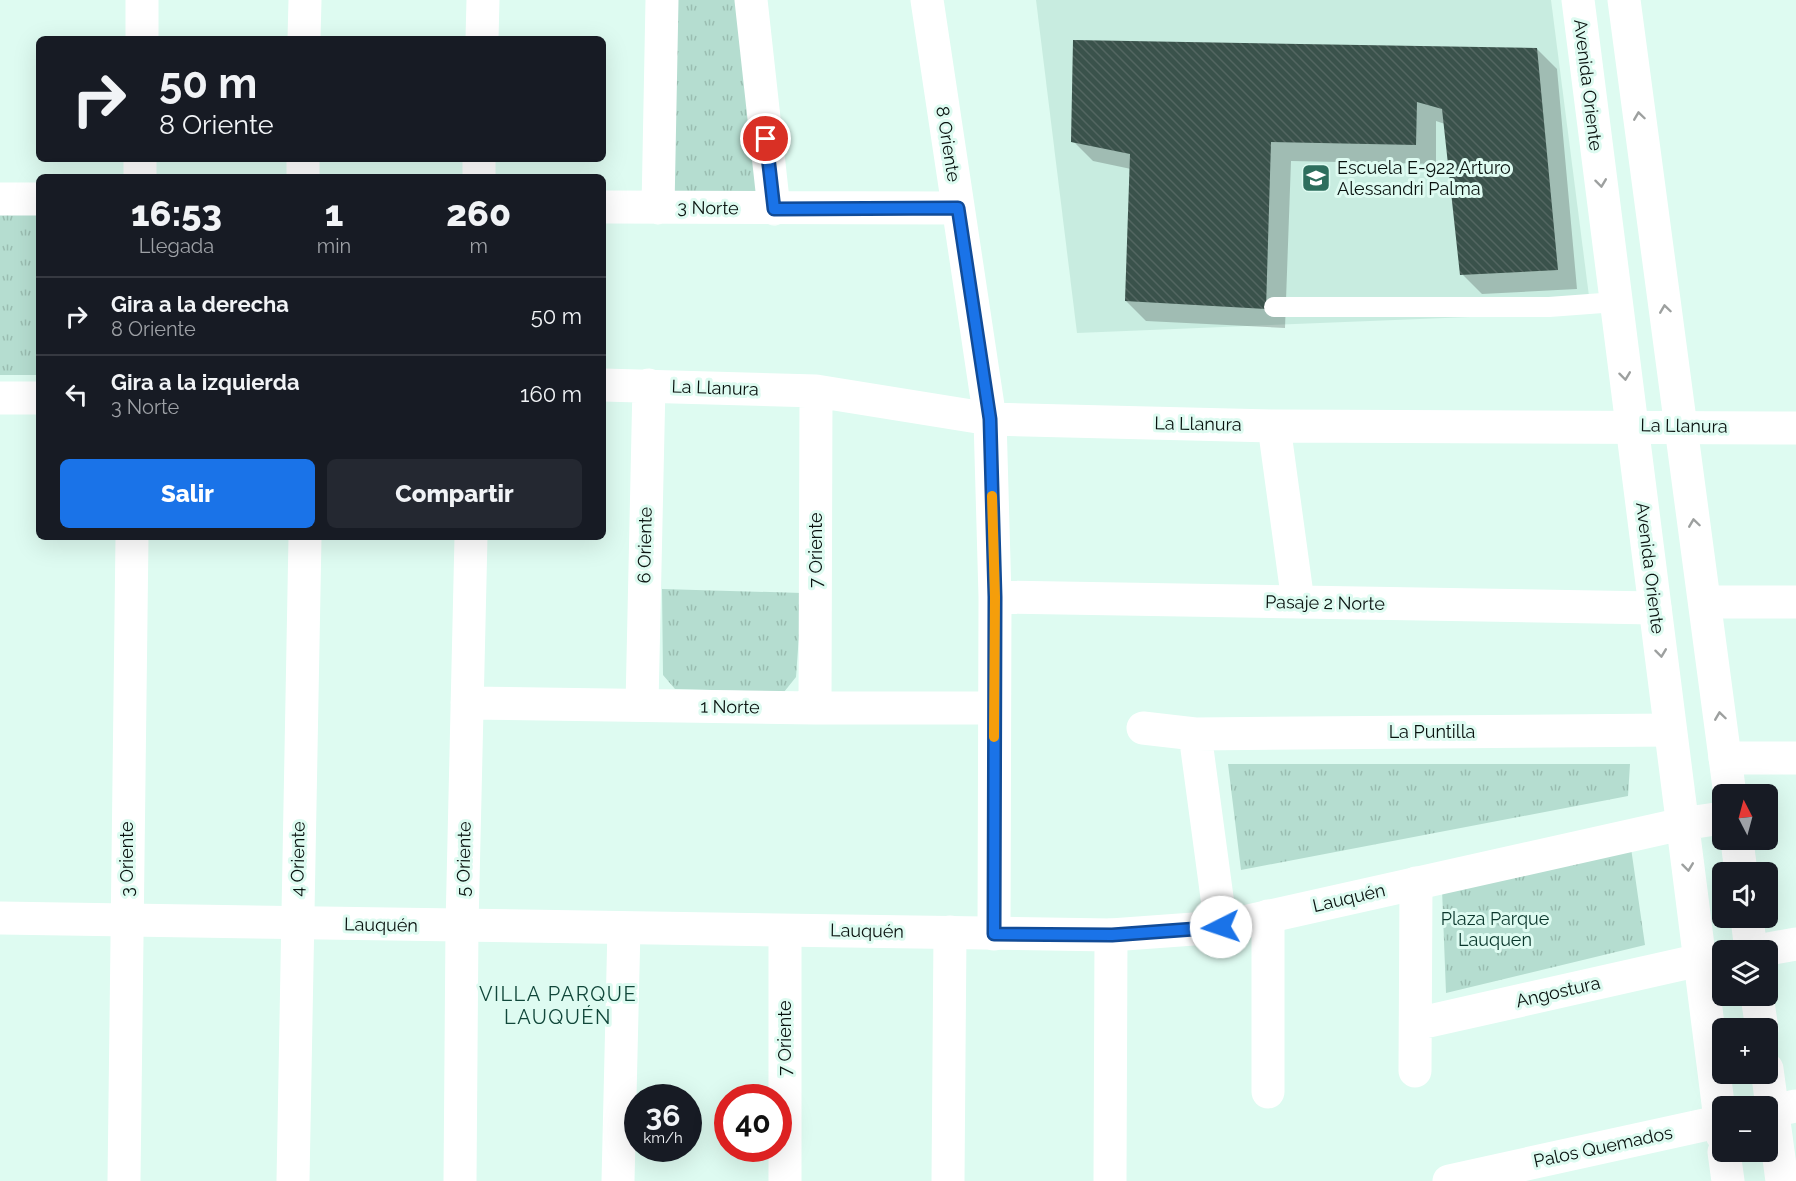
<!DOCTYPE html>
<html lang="es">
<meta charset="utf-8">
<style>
body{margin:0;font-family:Raleway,sans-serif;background:#242831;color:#f1f3f6;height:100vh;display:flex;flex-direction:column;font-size:22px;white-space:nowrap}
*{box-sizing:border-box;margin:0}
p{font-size:20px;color:#9ea1a6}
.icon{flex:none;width:33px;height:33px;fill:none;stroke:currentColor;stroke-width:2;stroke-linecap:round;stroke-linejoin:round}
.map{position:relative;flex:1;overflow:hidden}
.details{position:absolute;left:36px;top:174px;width:570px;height:366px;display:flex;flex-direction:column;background:#171b24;border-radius:9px;box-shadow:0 6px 24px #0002}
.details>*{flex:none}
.guide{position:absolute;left:36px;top:36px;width:570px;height:126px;border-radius:9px;box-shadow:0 6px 24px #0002;background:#171b24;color:#f1f3f6;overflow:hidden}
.needle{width:39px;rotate:354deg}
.fabs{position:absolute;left:1712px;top:784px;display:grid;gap:12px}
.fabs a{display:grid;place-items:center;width:66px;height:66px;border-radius:9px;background:#171b24;box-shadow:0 6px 24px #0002;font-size:30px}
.speed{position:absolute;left:624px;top:1084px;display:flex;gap:12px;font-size:30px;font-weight:700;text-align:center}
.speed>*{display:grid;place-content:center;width:78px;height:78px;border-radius:50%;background:#171b24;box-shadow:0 6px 24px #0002;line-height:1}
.speed small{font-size:15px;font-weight:400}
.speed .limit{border:9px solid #d22;background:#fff;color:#111}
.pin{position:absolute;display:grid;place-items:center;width:51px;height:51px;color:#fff;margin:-26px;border:3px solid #fff;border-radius:50%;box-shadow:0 2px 6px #0007}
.me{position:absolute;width:66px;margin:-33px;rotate:266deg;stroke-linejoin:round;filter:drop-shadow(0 0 4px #0008)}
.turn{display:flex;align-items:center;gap:21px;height:126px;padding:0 24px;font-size:27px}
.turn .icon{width:78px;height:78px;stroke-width:2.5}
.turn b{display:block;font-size:42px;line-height:51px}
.eta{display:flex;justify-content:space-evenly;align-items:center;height:102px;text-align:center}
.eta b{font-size:36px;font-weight:800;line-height:42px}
.button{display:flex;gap:12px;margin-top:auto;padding:12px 24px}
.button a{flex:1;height:69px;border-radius:9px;background:#1a73e8;color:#fff;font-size:24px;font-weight:800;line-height:69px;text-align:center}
.button a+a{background:#242831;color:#f1f3f6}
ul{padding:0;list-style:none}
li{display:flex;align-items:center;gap:18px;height:78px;padding:0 24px;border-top:2px solid #363941}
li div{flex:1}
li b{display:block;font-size:22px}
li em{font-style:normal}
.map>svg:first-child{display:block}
.built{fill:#c8ece0}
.park{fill:url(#park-tufts)}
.shadow{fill:#0003}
.building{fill:url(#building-back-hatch)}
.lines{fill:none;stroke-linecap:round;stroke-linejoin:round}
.service{stroke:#fff;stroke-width:20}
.minor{stroke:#fff;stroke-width:33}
.tertiary{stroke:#fff;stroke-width:33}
.oneway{stroke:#9da09f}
.route-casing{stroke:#114b97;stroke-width:15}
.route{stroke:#1a73e8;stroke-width:10}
.slow{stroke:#f59e0b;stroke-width:10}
.labels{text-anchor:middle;stroke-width:6;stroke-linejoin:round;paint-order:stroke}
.street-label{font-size:18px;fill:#09120f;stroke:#defbf1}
.poi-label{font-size:18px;fill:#09120f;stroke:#defbf1;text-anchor:start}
.park-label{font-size:18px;fill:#09362b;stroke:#defbf1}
.neighbourhood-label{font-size:20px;letter-spacing:1.5px;fill:#11473a;stroke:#defbf1}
</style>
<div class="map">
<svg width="1796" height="1181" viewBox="0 0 1796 1181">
<defs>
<pattern id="park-tufts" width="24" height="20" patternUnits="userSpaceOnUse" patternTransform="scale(1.5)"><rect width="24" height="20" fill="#b5ddd0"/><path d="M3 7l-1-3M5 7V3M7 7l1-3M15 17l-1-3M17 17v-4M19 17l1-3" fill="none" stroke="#9abdb1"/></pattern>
<pattern id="building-back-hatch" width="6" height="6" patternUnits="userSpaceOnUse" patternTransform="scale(1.5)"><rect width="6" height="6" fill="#3a524b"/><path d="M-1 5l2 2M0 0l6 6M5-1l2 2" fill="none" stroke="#536661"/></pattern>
</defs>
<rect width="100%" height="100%" fill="#defbf1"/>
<!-- built -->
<path class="built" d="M1036,0H1551L1591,312L1077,333Z"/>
<!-- park -->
<path class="park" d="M676,0H737L758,192H673Z
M0,211L39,212V375H0Z
M662,589L802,593L796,677L784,692L675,689L663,675Z
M1228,764H1630L1628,796L1241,870Z
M1631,848L1645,945L1446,993L1442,889Z"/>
<!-- shadow -->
<path class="shadow" d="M1537,49L1557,69L1577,289L1482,294L1462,274L1445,124L1436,121V164L1291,161L1285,328L1146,321L1126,301L1131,169L1093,161L1073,141Z"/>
<!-- building -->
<path class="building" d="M1073,40L1537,48L1558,270L1460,275L1442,109L1417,102L1416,145L1271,142L1266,309L1125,301L1130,154L1071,142Z"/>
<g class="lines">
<!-- service -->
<path class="service" d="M1274,307H1549L1616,302"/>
<!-- minor -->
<path class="minor" d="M751,0L774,209
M927,0L990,419L995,597L994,934
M142,39V0
M304,39L305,0
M482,39L483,0
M140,177V159
M303,177V159
M479,177V159
M0,199H39
M603,207L958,208
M658,208L662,0
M603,385L816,391L990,419L1274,426L1796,428
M0,398H39
M1274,426L1298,602
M995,597L1655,608
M1705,602H1796
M467,703L815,708H994
M642,705L649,385
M815,708L816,391
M1143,728L1195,734L1670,730
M1195,734L1221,927
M1725,758H1796
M1757,951L1796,944
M1416,1024L1700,960
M1415,1071L1416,883
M1268,1092V916
M1767,1112L1796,1106
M124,1181L132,537
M293,1181L305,537
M460,1181L462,926L471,537
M618,1181L624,928
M785,1181V931
M948,1181L950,932
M1110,1181L1111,935
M1449,1181L1722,1121"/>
<!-- tertiary -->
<path class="tertiary" d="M1578,0L1722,1135
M1624,0L1730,795
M1737,840L1741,873
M0,918L1111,935L1221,927L1682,824L1722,818
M1747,918L1751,951
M1757,996L1762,1029
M1767,1069L1782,1181
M1724,1152L1728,1181"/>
</g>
<!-- one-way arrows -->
<defs><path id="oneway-chevron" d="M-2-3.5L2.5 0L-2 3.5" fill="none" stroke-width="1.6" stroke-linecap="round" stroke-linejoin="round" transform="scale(1.5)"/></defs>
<g class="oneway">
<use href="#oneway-chevron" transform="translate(1639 116) rotate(-98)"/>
<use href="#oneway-chevron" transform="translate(1601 183) rotate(83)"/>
<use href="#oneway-chevron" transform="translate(1665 309) rotate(-98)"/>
<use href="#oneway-chevron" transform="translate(1625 376) rotate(83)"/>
<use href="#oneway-chevron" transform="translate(1694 523) rotate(-98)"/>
<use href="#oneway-chevron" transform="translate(1661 653) rotate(83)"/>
<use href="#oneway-chevron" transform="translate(1720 716) rotate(-98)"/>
<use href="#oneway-chevron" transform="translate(1688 867) rotate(83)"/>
</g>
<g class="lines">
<!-- route casing -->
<g class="route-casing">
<path id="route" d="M766,139L774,209L958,208L990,419L995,597L994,934L1112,935L1221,927"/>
</g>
<!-- route -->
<use href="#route" class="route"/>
<!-- slow -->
<path class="slow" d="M992,496L995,597L994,737"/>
</g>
<!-- icons -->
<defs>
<g id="school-square" transform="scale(1.5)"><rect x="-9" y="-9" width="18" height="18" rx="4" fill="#2d6e5d" stroke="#defbf1"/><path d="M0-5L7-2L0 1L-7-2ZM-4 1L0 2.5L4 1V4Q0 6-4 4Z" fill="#fff"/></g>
</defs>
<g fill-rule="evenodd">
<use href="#school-square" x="1316" y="178"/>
</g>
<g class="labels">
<!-- street labels -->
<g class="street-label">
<text transform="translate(1588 85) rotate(83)" y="6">Avenida Oriente</text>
<text transform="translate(948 144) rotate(81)" y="6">8 Oriente</text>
<text transform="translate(708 208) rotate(1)" y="6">3 Norte</text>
<text transform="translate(715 388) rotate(2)" y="6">La Llanura</text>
<text transform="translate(1198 424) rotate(1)" y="6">La Llanura</text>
<text transform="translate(1684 426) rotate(1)" y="6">La Llanura</text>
<text transform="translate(645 545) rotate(-89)" y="6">6 Oriente</text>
<text transform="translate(816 550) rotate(-90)" y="6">7 Oriente</text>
<text transform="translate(1650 568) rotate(83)" y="6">Avenida Oriente</text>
<text transform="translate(1325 603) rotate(1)" y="6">Pasaje 2 Norte</text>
<text transform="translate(730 707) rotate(1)" y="6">1 Norte</text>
<text x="1432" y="738">La Puntilla</text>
<text transform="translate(127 859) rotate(-90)" y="6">3 Oriente</text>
<text transform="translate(298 859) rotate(-89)" y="6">4 Oriente</text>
<text transform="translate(464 859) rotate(-89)" y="6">5 Oriente</text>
<text transform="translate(1349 898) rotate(-13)" y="6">Lauquén</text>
<text transform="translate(381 925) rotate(1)" y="6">Lauquén</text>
<text transform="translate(867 931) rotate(1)" y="6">Lauquén</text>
<text transform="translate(1558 992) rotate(-13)" y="6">Angostura</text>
<text transform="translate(785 1038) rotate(-90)" y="6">7 Oriente</text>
<text transform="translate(1603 1147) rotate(-12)" y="6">Palos Quemados</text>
</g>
<!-- poi labels -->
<g class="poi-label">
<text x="1337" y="174">Escuela E-922 Arturo<tspan x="1337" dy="21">Alessandri Palma</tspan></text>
</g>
<!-- park labels -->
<g class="park-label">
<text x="1495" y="925">Plaza Parque<tspan x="1495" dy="21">Lauquen</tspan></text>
</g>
<!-- neighbourhood labels -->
<g class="neighbourhood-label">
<text x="558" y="1001">VILLA PARQUE<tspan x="558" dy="23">LAUQUÉN</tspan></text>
</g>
</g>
</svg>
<div class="fabs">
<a><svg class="needle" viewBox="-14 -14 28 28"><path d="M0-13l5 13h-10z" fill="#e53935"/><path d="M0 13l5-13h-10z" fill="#9ea1a6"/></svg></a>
<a><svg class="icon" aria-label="sound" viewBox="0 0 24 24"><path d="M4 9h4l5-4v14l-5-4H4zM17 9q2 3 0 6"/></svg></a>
<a><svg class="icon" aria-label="layers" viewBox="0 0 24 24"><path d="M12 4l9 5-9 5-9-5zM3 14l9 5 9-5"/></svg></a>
<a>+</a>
<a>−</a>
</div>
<div class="speed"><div>36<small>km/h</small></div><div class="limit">40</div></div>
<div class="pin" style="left:766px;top:139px;background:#d93025"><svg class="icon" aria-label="arrive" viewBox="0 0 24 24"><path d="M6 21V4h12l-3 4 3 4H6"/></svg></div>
<svg class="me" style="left:1221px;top:927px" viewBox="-20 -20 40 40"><circle r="19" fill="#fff"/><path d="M0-13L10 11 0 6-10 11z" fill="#1a73e8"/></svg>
<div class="guide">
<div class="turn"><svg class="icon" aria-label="right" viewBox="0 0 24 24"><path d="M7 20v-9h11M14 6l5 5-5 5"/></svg><div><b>50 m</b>8 Oriente</div></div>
</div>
<section class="details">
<div class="eta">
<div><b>16:53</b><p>Llegada</p></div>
<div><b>1</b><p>min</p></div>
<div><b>260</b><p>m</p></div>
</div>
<ul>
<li><svg class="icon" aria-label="right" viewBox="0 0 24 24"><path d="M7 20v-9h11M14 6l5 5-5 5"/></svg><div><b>Gira a la derecha</b><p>8 Oriente</p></div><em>50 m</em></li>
<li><svg class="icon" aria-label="left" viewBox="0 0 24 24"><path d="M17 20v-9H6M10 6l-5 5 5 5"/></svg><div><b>Gira a la izquierda</b><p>3 Norte</p></div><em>160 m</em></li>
</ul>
<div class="button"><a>Salir</a><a>Compartir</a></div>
</section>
</div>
